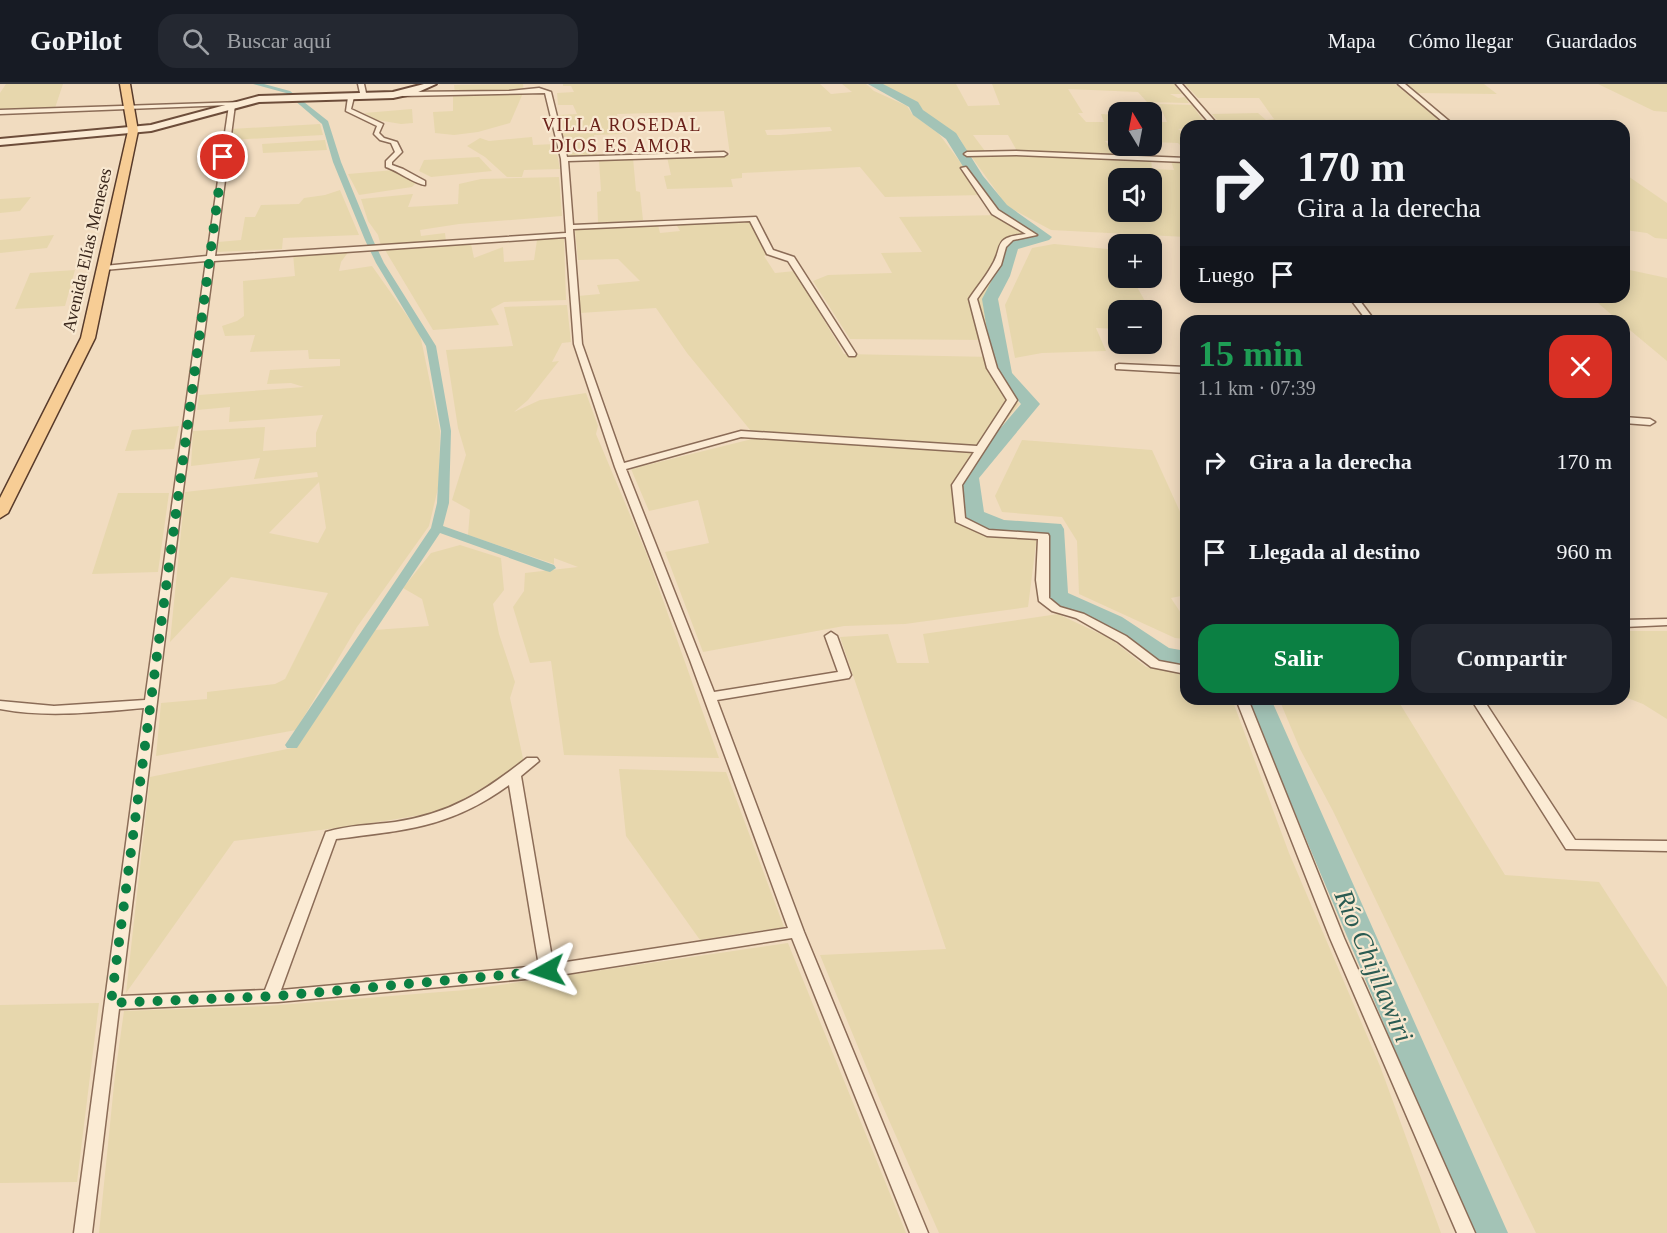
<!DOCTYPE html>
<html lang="es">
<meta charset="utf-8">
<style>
body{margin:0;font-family:Georgia,serif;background:#242831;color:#f1f3f6;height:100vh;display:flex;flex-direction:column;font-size:22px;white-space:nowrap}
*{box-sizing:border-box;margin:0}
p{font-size:20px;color:#9ea1a6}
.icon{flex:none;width:33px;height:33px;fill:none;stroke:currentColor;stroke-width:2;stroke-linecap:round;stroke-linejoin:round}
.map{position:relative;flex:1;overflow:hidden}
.details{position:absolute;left:1180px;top:231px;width:450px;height:390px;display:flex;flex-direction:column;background:#171b24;border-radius:18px;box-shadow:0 3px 15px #0003}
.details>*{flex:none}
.hud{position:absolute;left:1180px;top:36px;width:450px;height:183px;border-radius:18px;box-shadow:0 3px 15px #0003;background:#171b24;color:#f1f3f6;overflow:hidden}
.needle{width:39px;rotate:350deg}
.controls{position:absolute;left:1108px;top:18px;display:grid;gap:12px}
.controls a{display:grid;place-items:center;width:54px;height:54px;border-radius:12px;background:#171b24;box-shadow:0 3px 15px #0003;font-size:30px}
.pin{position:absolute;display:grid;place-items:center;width:51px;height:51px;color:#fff;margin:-26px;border:3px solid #fff;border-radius:50%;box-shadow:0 2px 6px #0007}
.me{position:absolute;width:66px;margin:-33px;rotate:265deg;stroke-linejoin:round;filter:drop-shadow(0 0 4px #0008)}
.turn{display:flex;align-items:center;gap:21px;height:126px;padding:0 18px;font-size:27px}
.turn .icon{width:78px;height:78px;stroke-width:2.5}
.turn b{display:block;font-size:42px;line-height:51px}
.then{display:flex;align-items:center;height:57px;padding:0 18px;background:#0003;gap:12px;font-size:22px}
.round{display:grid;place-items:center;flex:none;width:63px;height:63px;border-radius:18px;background:#242831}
.summary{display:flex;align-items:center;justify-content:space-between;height:102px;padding:0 18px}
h1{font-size:36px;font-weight:800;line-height:45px;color:#1e9e55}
.button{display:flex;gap:12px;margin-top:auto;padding:12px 18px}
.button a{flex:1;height:69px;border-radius:18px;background:#0b8043;color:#fff;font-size:24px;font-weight:800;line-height:69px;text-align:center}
.button a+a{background:#242831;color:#f1f3f6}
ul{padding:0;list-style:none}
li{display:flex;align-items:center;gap:18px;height:90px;padding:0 18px}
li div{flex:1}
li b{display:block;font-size:22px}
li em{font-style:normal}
header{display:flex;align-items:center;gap:36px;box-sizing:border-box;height:84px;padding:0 30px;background:#171b24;border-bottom:2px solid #363941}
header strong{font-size:28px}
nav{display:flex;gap:33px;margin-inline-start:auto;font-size:21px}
.search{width:420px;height:54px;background:#242831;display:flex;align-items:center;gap:15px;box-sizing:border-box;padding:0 21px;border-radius:18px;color:#9ea1a6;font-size:22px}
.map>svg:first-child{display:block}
.farmland{fill:#e7d7ad;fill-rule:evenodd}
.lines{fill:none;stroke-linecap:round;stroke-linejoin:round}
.canal{fill:#a3c3b6;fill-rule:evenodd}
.river{fill:#a3c3b6;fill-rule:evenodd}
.street-casing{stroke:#8b6c57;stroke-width:3}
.secondary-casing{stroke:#6d4d3a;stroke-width:4}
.primary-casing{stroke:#583b2b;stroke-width:3}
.street{fill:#fbebd4;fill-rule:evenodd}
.secondary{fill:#fbebd4;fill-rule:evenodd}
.primary{fill:#f7cd95;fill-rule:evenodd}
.route{stroke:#0b8043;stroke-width:10;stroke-dasharray:0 18}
.labels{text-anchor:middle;stroke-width:4.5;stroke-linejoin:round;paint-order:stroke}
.far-neighbourhood-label{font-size:18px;letter-spacing:1.5px;fill:#692019;stroke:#f8e8d0}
.far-street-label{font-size:18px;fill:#3a271c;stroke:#f8e8d0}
.near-water-label{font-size:27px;font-style:italic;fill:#2a5b52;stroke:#f8e8d0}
</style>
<header>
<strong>GoPilot</strong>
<div class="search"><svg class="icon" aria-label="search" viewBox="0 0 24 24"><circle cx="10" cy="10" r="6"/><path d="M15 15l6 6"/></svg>Buscar aquí</div>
<nav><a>Mapa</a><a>Cómo llegar</a><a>Guardados</a></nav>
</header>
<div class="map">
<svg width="1667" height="1149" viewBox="0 0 1667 1149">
<rect width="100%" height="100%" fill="#f1dcc0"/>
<!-- farmland -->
<path class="farmland" d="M6,0H63L55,24L0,27V9Z
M523,0L524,7L455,9L454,1Z
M563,0H820L831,10L852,8L842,0H866L874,7L907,22L912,30L939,50L985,111L885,113L860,83L742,89V94L731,95L733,103L667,105L664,92L671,91L667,73L730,71L724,27L617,30L622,50L594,51L597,72L568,73L559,31L577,30L573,21H558L557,9L574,8L571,2H563ZM830,43L832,47L780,51H767L765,46Z
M881,0H956L968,22L1000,21L992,0H1174L1182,10H1170L1178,14L1185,13L1189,19L1147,18L1138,8L1068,5L1083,29H1078L1086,38H1104L1101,30L1119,31V57H1105L1117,70L1017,67L1008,51H973L985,67L967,68L959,53L925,28L917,19L885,4Z
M1185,0H1395L1447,42H1222L1212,30L1258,29L1266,36L1274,35L1259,14H1198Z
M1405,0H1484L1497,10L1416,9Z
M1598,0H1667V28L1654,27Z
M523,9L510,39L478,48L454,51L435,49L433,28L453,27V11Z
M1159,20L1192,21L1207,42L1178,45L1186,50V67L1178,59L1152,58V38H1167Z
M412,25L413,39L401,40L377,36L364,29Z
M320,40L323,51L229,56L231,45Z
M532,53L533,61L555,60L560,85L524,86L522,93H507L485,73L467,62L480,54L489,57Z
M325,56L327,66L263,69L262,60Z
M1017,71L1151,76L1152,85L1174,86L1171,77H1186V153L1051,146L1007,122L971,72ZM1119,94H1152V128H1119Z
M479,73L492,87L431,93L419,87L424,76Z
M633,74L636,107L640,108L643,136L598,139L597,108L601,107L599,76Z
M394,86L416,99L412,103L359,111L348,90Z
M1625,90L1667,119V155L1655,154L1647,149L1625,146Z
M559,93L562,132L459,140L420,146L421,152L445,149L446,158L381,162L378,151L368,137L361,115L413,110L408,123L458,120L459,100L481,95Z
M340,106L359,151L283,154L282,165L216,168L218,158L241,156L245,133H255L261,121L299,120L304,114L325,111Z
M31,113L20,127L0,129V115Z
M1001,131L1035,153L1008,160L1001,167L998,187L984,214L991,256L850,255L813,197L828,191L892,189L881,169L922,168L899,133Z
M750,138L768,171L764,172L775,189L795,187L844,270L993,273L996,292L1019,320L996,349L974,362L751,347L687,269L656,224L580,229L578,212L600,210L597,201L640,197L618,175L578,176L575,146L581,144L658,141L660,149L680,147L676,140Z
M54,151L47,164L0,169V156Z
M564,154L566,216L504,218L491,225L499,241L433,246L385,166L471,160L474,174L503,163L504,178L534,176L537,156Z
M1054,160L1118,166L1119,194H1132L1150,226H1119V245L1096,244L1106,267L1042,269L1015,274L1005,221L1032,164Z
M349,167L341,178L339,187L372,182L420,250L440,347L439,400L429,442L357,543L296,646L156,672L161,619L207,615V608L275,600L285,595L328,509L231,493L170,558L185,408L318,393L317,388L254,395L260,374L191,382L193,347L265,343L263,367L316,363V349L323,331L229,338L230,323L197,326L199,311L304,303L291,299L267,300L270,286L340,282V275H309L308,266L250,268L255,251L225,252L222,242L237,237L244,232L243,197L295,192L293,170ZM319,398L326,444L318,459L269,449Z
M1625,185L1667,194V277L1625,242L1624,237H1619L1591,213H1624Z
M75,186L65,222L15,225L30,189Z
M567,221L571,258L562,259L552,278L559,277L528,316L514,328L540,316L586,309L598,342L596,350L647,471L719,674L564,671L551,577L530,579L513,523L524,507L525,489L578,483L554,474V480L468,451L470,426L452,416L466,371L458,344L446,266L513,262L504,223Z
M179,342L174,365L125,367L132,346Z
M756,354L978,369L963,393L964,428L979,448L1037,452L1028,523L905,540L844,542L703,568L665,468L709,459L698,416L649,427L631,385Z
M1022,356L1152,366L1186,441V511L1171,514L1186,537V555L1175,554L1079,510L1077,457L1062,433L1002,428L995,412Z
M118,409H169L158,488L92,490Z
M460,461L501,474L504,506L493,520L499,550L515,598L510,614L524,679L455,720L427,730L360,741L234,757L126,909L150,693L297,663L375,546L429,542L422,515L403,504L431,469Z
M1058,530L1111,555L1146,583L1186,591V615H1232L1289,769L1380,982L1441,1149H939L880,1016L820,871L946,865L840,553L888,550L897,579H929L923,550Z
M1625,547H1667V635L1643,620L1625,613Z
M1279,615H1397L1505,791L1599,798L1667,903V1149H1536L1333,727L1300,665Z
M619,685L726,688L784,843L700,856L626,752Z
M788,859L906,1149H99L115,991L124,927L267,922L465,906Z
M99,919L77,1098L0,1099V921Z"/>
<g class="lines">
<!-- canal -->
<path class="canal" d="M253,0H264L290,7L328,37L341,78L373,156L384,179L436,262L451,347L449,419L443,442L554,481L556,484L550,488L546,487L440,449L297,664H287L285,661L287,658L431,444L437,419L441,347L426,262L376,179L365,156L333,78L322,40L286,9Z
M264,11L266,14L240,19L236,17Z"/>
<!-- river -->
<path class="river" d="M868,0H883L918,18L923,26L956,49L983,92L1007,121L1052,153L1049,156L1018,165L1010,192L998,215L1012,289L1040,320L979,394L984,428L1004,436L1061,440L1064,445L1068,509L1122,533L1169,564L1186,567V581L1155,576L1106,543L1049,517L1046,512L1043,451C1021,450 977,451 963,431L959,393L1021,320L994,290L982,215L994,192L1006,159L1032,152L997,127L972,97L946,55L913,31L909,23Z
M1247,615H1271L1508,1149H1472Z"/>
<!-- street casing -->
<g class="street-casing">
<path id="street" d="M358,0H364L366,9L359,15L356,13L360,9Z
M1176,0H1182L1219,42H1212Z
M1398,0H1405L1455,42H1448Z
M539,4L551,8L567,73L724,68L727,70L724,72L568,77L573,141L756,133L773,166L794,173L856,270L855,272H849L788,177L767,170L750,137L573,145L582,260L624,379L741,347L977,362L1007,316L987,284L969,215C976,204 985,194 991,183C1005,161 991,154 1026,150L992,130L961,84L966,83L998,126L1037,151L1013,156L1006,163L1001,181L977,215L997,284L1017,316L962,401L965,434L989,446L1048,450L1049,452V514L1060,523L1084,530L1126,552L1159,577L1186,582V590L1151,583L1118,558L1076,534L1052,527L1039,517L1036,496L1038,455L987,452L956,438L952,401L974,368L741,353L626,385L714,608L838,588L825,552L831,548L837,552L851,591L849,594L717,616L804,848L928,1149H910L792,854L547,893L278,918L119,925L92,1149H74L144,624C96,628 48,634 0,625V617L54,622L145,616L206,177L104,186L100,184L104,182L207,172L229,21L0,30V26L242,18V20L235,21L215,172L566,149L561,75L545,9L403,12L400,10L403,8L509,7ZM566,153L574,260L615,383L690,576L788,844L553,880L521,692L539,677L537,674H527C483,708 452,729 395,738C373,741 348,741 326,748L265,906L121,912L183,406L214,177ZM509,701L539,882L281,906L336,755C405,746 450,744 509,701Z
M351,11L354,13L351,25L383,40L379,49L384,54L397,58L402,68L392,78V81L403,85L425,97V101C415,100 398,87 386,83V77L395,68L391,59L380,56L374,50L377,42L346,27L348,13Z
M1016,67L1186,74V78L1016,71L967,72L964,70L967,68Z
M1349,213H1357L1375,237H1367Z
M1119,280L1186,283V289L1116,285V281Z
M1624,333L1650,335L1655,338L1650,341L1624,339Z
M1667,535V541L1624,543V536Z
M1236,615H1248L1344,854L1475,1149H1457L1330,854Z
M1471,615H1483L1575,756L1667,757V767L1566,765Z"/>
</g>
<!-- secondary casing -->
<g class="secondary-casing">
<path id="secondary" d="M424,0H436L416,9L393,14L259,18L151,47L0,61V55L151,41L259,12L393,8Z"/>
</g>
<!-- primary casing -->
<g class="primary-casing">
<path id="primary" d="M120,0H130L138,47L95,254L8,429L0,434V414L81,254L128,47Z"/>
</g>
<!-- street -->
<use href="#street" class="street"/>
<!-- secondary -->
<use href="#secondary" class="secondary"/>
<!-- primary -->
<use href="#primary" class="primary"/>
</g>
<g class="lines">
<!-- route -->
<path class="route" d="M223,73C186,355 148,637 111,919L278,912L547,887"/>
</g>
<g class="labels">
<!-- far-neighbourhood labels -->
<g class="far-neighbourhood-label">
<text x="622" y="47">VILLA ROSEDAL<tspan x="622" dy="21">DIOS ES AMOR</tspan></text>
</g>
<!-- far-street labels -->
<g class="far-street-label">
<text transform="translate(87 166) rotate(-77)" y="6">Avenida Elías Meneses</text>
</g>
<!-- near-water labels -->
<g class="near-water-label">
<text transform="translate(1374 882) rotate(67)" y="9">Río Chijllawiri</text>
</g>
</g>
</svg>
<div class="controls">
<a><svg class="needle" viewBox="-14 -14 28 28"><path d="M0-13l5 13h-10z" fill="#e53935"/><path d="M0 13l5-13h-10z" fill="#9ea1a6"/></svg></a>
<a><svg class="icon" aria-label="sound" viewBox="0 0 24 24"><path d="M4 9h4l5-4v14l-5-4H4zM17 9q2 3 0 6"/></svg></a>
<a>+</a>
<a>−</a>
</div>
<div class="pin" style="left:223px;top:73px;background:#d93025"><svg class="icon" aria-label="arrive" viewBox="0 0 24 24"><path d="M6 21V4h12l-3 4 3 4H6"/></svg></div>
<svg class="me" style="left:547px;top:887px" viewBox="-20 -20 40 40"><path d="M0-17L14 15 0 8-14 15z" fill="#0b8043" stroke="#fff" stroke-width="4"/></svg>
<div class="hud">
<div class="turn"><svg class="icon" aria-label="right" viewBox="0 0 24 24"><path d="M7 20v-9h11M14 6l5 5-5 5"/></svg><div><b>170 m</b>Gira a la derecha</div></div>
<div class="then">Luego<svg class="icon" aria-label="arrive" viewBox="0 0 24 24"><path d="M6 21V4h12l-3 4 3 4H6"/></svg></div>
</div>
<section class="details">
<div class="summary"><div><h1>15 min</h1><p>1.1 km · 07:39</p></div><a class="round" style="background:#d93025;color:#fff"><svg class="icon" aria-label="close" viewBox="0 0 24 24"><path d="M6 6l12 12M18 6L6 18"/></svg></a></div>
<ul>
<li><svg class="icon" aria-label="right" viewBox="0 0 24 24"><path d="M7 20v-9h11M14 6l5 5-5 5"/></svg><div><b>Gira a la derecha</b></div><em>170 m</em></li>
<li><svg class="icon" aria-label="arrive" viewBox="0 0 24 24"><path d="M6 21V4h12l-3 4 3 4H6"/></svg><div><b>Llegada al destino</b></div><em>960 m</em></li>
</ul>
<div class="button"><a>Salir</a><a>Compartir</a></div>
</section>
</div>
